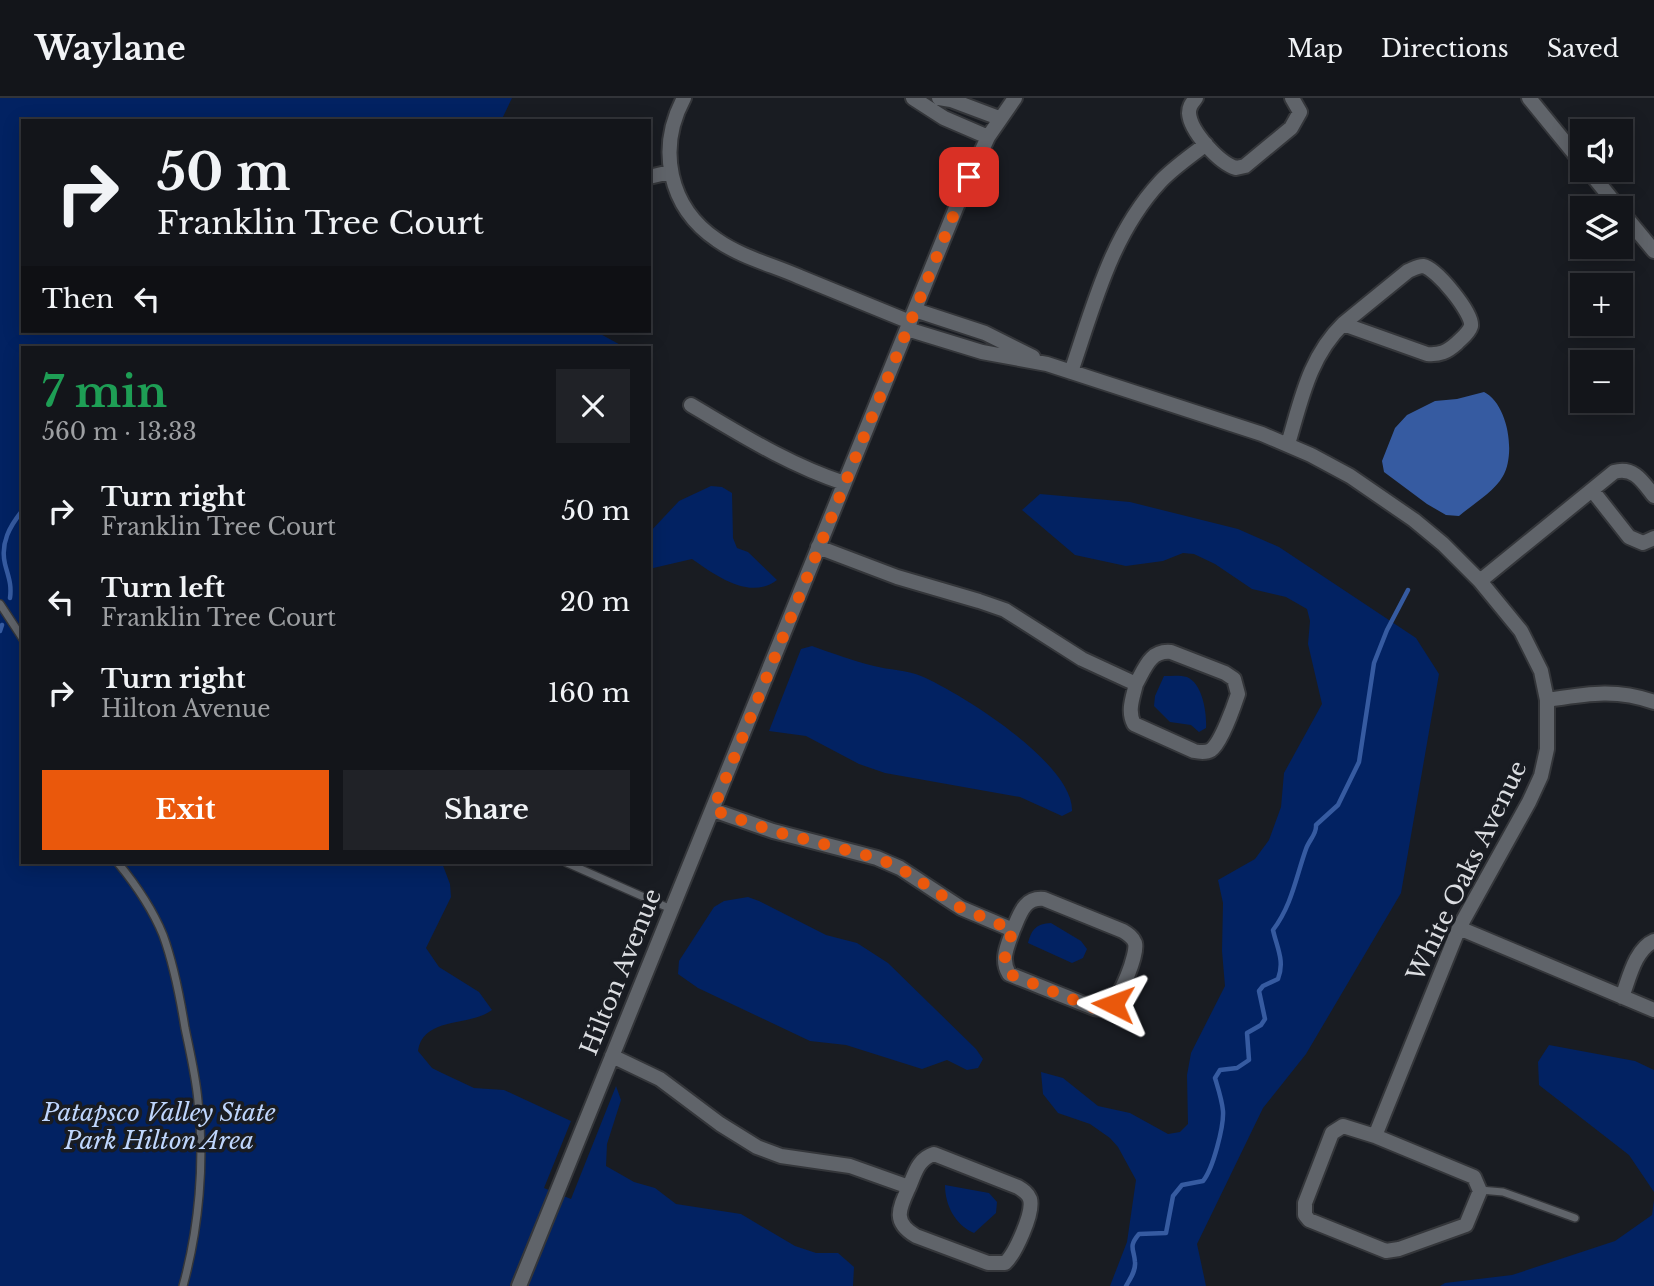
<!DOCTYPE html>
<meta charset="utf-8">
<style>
body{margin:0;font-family:"Libre Baskerville",serif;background:#202227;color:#f1f3f6;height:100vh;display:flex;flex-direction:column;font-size:26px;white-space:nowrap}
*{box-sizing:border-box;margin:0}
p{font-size:23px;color:#9d9fa2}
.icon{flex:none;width:38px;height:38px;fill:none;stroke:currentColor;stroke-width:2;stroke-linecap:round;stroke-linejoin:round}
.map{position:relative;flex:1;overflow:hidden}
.drawer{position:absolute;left:21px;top:248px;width:630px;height:518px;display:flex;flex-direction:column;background:#13151a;border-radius:0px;box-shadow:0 4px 18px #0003,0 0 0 2px #323439}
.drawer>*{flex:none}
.banner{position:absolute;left:21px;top:21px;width:630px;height:214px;border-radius:0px;box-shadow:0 4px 18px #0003,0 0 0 2px #323439;background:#13151a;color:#f1f3f6;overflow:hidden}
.fabs{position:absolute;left:1570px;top:21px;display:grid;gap:14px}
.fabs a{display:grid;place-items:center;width:63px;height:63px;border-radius:0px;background:#13151a;box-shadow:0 4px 18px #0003,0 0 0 2px #323439;font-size:35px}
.pin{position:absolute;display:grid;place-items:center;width:60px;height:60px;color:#fff;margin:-30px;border-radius:14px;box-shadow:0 4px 10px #0006}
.me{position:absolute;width:77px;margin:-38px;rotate:273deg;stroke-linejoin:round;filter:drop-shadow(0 0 5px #0008)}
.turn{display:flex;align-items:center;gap:24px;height:147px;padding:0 21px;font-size:32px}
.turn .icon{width:91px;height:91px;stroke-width:2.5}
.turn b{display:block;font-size:49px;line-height:60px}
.then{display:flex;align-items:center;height:66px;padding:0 21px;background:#0003;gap:14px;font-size:26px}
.round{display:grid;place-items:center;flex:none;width:74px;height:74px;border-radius:0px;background:#202227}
.head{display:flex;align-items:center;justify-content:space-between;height:119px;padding:0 21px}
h1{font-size:42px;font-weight:800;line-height:52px;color:#1e9e55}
.button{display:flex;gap:14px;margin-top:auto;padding:14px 21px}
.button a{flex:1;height:80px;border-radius:0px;background:#ea580c;color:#fff;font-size:28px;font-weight:800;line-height:80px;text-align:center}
.button a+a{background:#202227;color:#f1f3f6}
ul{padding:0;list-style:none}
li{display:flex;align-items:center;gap:21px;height:91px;padding:0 21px}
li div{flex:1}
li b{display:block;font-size:26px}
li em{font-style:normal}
header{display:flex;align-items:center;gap:42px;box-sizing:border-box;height:98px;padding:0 35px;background:#13151a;border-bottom:2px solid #323439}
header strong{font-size:33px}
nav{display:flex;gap:38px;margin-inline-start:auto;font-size:24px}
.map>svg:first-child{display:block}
.green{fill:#022262}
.water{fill:#365ba1}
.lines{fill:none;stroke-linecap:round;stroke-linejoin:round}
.stream{stroke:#365ba1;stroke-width:4.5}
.lane-casing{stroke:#34363a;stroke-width:10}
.street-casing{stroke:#34363a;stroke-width:18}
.lane{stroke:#60646a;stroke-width:7}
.street{stroke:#60646a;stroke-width:14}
.route{stroke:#ea580c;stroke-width:12;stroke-dasharray:0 21.6}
.labels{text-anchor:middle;stroke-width:7;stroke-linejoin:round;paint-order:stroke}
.street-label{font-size:24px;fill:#dbdde1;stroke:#191c22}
.park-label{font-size:24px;font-style:italic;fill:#bfd6fd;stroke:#191c22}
</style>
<header>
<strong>Waylane</strong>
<nav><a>Map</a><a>Directions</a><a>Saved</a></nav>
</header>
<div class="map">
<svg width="1654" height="1188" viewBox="0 0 1654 1188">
<rect width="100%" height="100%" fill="#191c22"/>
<!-- green -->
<path class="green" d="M0,0H512L501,23H23V233H595L626,250H23V765H442L450,786L451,799L426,850L439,869L479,894L492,912C470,929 423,918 418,953L432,970L442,975L474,990L504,992L571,1023L544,1090L571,1101L616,988L621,1002L607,1046L606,1068L634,1084L655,1090L676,1106L741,1116L795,1148L816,1155H838L854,1169L853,1188H0Z
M711,388L722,389L732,395L733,440L737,450L748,454L777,482C750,503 715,477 692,461L649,471V435L679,403Z
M1040,396L1130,404L1238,431L1279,449L1416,540L1439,576L1401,795L1306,956L1263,1010L1197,1146L1206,1188H1110L1127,1144L1136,1082L1118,1049L1110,1040L1090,1026L1058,1015L1043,996L1041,974L1063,980L1098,1008L1130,1015L1168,1036L1180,1034L1188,1026L1187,977L1191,955L1225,888L1222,853L1223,805L1218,782L1255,761L1269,742L1281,709L1284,675L1322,606L1308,546L1310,523L1307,511L1286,499L1252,491L1215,466L1194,456L1183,455L1163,463L1126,468L1075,457L1022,412Z
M812,548C832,555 853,563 874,568C889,572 907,572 921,578C961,595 1074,666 1072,713L1062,718L1020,699L885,675L859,666L806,638L769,633L801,551Z
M1164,578C1171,578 1180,577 1187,579C1203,586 1207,616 1206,630L1199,634L1191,627L1170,624L1154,608L1155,598Z
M748,799L759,803L826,837L857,845L888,865L976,951L983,961L978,970L967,972L947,962L922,971L846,947L810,943L698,890L678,876L679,863L714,809L724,803Z
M1051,825L1081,843L1087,851L1083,860L1072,865L1028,845C1032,831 1036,826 1051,825Z
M1549,947L1635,963L1654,972V1094L1629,1057L1539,987L1538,964Z
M945,1087L989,1095L997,1104L996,1115L974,1135C955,1127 945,1107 945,1087Z
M1654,1102V1188H1440L1445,1185L1512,1177L1615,1143L1652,1117Z"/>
<!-- water -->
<path class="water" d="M1484,294C1508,306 1516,356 1503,378C1494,394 1473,406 1459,418L1446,417L1427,406L1384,374L1382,363L1395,330L1407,317L1435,303L1457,301Z"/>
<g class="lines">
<!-- stream -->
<path class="stream" d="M10,500C12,486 8,478 5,466C0,445 10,428 22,413
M0,533L2,527
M1126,1188C1130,1181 1136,1173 1135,1164C1134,1150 1128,1149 1139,1136L1166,1135L1173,1098L1182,1087L1203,1083C1213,1071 1224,1028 1223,1013C1222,1002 1218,990 1215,980L1220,972L1237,970L1249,962L1247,935L1261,927L1265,921L1259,893L1263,888L1278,881C1285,863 1277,850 1273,832C1292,807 1296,779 1306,751C1309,742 1317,736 1316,727L1338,707L1359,664L1374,565L1387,532L1408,492"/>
<!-- lane casing -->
<g class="lane-casing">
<path id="lane" d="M0,506L23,541
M118,765C136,787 152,810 163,837C174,867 180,899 185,930C190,954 196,979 198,1003C205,1063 199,1130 183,1188
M567,765L671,811
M1480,1092L1503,1094L1575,1120"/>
</g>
<!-- street casing -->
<g class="street-casing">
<path id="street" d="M684,0C657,50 668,109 717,142C741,159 773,167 800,179C837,194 874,209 910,224
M913,0L944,20L988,39
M939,0L951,2L999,20
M1196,0C1192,5 1189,8 1189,15C1190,33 1219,65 1236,70L1245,68L1291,30L1300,14L1292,0
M1529,0L1582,65
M1588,72L1619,110
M649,79L670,74
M1620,112L1654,153
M915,212L985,235L1033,259
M907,231L982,254L1047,266L1262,336L1311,357L1350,378L1414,422L1443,446L1480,483L1521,533L1541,573L1547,602V651L1541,678L1529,704L1459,830L1375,1038L1474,1079L1480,1093L1466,1127L1399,1151L1386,1153L1309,1122L1305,1117V1105L1332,1035L1343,1028L1375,1038
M1071,274C1094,207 1111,137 1160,84C1173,70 1191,58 1206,46
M691,307C742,337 787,366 844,385
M1288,346C1301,303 1309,259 1343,226L1427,256C1440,257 1447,254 1457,245C1462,240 1469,235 1471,228C1473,215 1436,170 1423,168C1418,168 1413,171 1408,173L1343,226
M1592,392L1629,439L1643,445L1654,440
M818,449L897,479L979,503L1005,512L1082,561L1136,586C1145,570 1150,552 1171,554L1225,575L1234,581L1238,596C1234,608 1221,645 1211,652C1206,655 1199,654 1194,653L1134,626C1127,613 1133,599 1136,586
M1480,483L1614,374C1634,368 1643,384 1654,398
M1547,602C1586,596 1616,590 1654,604
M713,712L773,733L877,760L900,770L961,810L1013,832C1020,816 1024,799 1044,801L1123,833C1128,836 1133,839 1135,845C1138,856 1120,901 1110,907C1105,911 1100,911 1094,910L1009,876C1000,861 1008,847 1013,832
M1459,830L1654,912
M1622,899C1629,881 1635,851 1654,843
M612,958L660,981L720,1026L757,1049L781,1058L850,1068L909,1089C915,1075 918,1061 934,1056L1018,1089C1023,1092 1028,1095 1030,1101C1034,1115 1015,1156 1005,1165H988L916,1138C892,1124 899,1111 909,1089
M519,1188L960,100L988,39L1015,0"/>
</g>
<!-- lane -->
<use href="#lane" class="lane"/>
<!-- street -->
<use href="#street" class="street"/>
</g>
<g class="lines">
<!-- route -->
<path class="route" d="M969,79L713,712L773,733L877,760L900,770L961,810L1013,832C1008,847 1000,861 1009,876L1094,910L1104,911L1113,906"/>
</g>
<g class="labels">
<!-- street labels -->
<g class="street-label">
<text transform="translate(1467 773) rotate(-64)" y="8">White Oaks Avenue</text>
<text transform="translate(621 874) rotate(-68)" y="8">Hilton Avenue</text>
</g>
<!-- park labels -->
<g class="park-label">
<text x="159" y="1023">Patapsco Valley State<tspan x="159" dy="28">Park Hilton Area</tspan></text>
</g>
</g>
</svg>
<div class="fabs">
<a><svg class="icon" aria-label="sound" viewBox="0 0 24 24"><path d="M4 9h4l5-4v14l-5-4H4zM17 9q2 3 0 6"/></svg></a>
<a><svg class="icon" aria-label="layers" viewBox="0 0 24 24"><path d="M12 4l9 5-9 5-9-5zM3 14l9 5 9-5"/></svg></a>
<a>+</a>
<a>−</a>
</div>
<div class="pin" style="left:969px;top:79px;background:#d93025"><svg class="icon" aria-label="arrive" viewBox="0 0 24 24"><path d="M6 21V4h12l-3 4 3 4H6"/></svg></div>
<svg class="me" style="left:1113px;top:906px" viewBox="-20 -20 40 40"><path d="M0-17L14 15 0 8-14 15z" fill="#ea580c" stroke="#fff" stroke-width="4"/></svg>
<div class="banner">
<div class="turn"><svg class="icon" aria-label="right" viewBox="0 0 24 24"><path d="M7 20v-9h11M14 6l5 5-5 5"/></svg><div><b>50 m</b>Franklin Tree Court</div></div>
<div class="then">Then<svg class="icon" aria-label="left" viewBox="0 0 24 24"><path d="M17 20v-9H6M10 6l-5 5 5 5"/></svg></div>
</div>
<section class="drawer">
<div class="head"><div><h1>7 min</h1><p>560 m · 13:33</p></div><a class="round"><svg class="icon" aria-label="close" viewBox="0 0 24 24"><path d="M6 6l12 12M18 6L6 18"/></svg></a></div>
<ul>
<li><svg class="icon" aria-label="right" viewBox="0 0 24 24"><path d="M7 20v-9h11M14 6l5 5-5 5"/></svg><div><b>Turn right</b><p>Franklin Tree Court</p></div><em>50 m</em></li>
<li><svg class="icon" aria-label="left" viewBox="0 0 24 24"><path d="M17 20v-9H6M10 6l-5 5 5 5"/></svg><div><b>Turn left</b><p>Franklin Tree Court</p></div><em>20 m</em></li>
<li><svg class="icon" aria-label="right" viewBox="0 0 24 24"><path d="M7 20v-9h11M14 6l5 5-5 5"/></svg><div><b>Turn right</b><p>Hilton Avenue</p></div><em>160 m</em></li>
</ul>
<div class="button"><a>Exit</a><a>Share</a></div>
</section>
</div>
